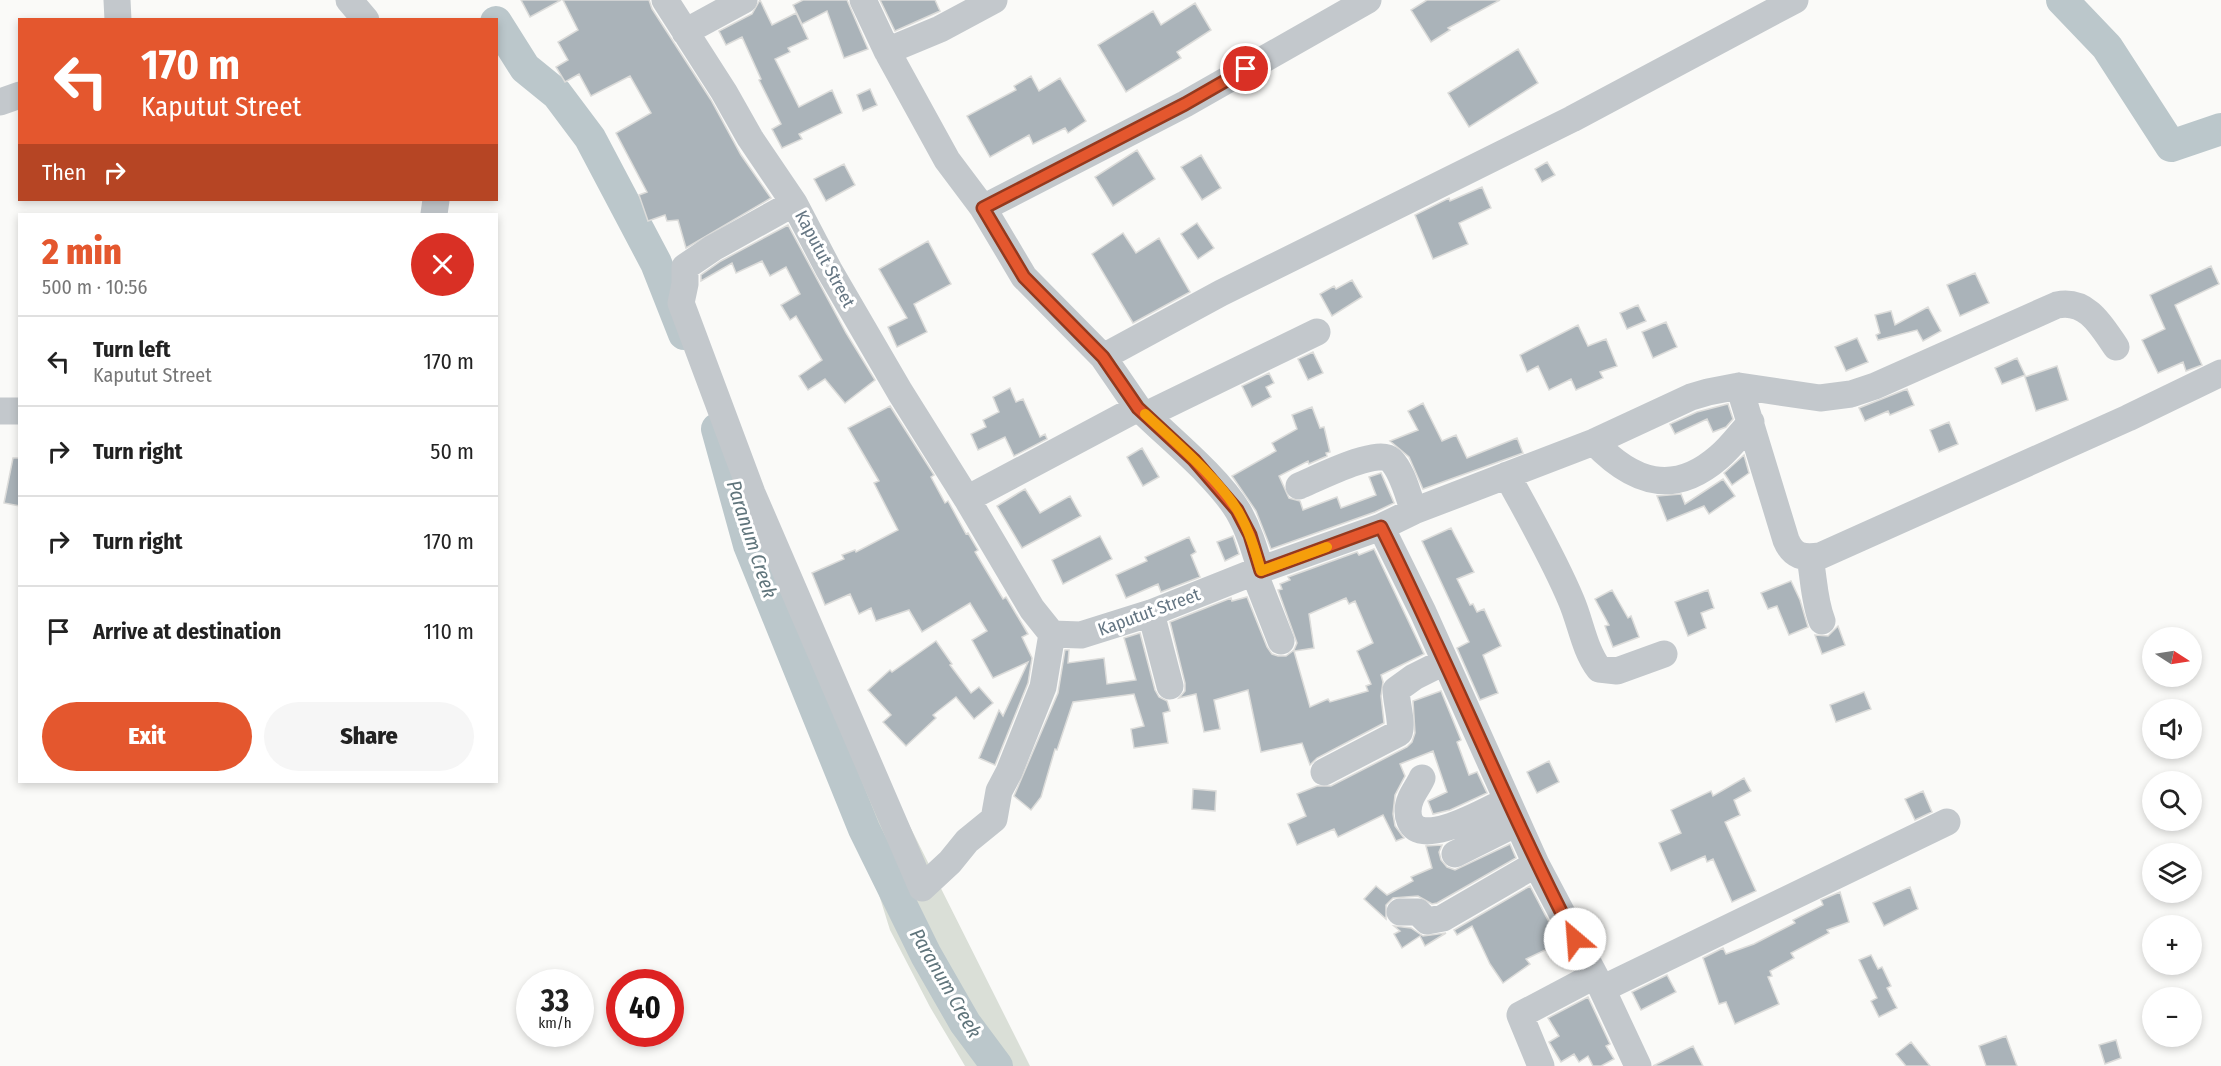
<!DOCTYPE html>
<meta charset="utf-8">
<style>
body{margin:0;font-family:"Fira Sans Condensed",sans-serif;background:#f6f6f6;color:#222;height:100vh;display:flex;flex-direction:column;font-size:22px;white-space:nowrap}
*{box-sizing:border-box;margin:0}
p{font-size:20px;color:#767676}
.icon{flex:none;width:33px;height:33px;fill:none;stroke:currentColor;stroke-width:2;stroke-linecap:round;stroke-linejoin:round}
.map{position:relative;flex:1;overflow:hidden}
.details{position:absolute;left:18px;top:213px;width:480px;height:570px;display:flex;flex-direction:column;background:#fff;border-radius:0px;box-shadow:0 3px 9px #0003}
.details>*{flex:none}
.guide{position:absolute;left:18px;top:18px;width:480px;height:183px;border-radius:0px;box-shadow:0 3px 9px #0003;background:#e4572e;color:#fff;overflow:hidden}
.needle{width:39px;rotate:102deg}
.buttons{position:absolute;left:2142px;top:627px;display:grid;gap:12px}
.buttons a{display:grid;place-items:center;width:60px;height:60px;border-radius:50%;background:#fff;box-shadow:0 3px 9px #0003;font-size:30px}
.speed{position:absolute;left:516px;top:969px;display:flex;gap:12px;font-size:30px;font-weight:700;text-align:center}
.speed>*{display:grid;place-content:center;width:78px;height:78px;border-radius:50%;background:#fff;box-shadow:0 3px 9px #0003;line-height:1}
.speed small{font-size:15px;font-weight:400}
.speed .limit{border:9px solid #d22;background:#fff;color:#111}
.pin{position:absolute;display:grid;place-items:center;width:51px;height:51px;color:#fff;margin:-26px;border:3px solid #fff;border-radius:50%;box-shadow:0 2px 6px #0007}
.me{position:absolute;width:66px;margin:-33px;rotate:333deg;stroke-linejoin:round;filter:drop-shadow(0 0 4px #0008)}
.turn{display:flex;align-items:center;gap:21px;height:126px;padding:0 24px;font-size:27px}
.turn .icon{width:78px;height:78px;stroke-width:2.5}
.turn b{display:block;font-size:42px;line-height:51px}
.then{display:flex;align-items:center;height:57px;padding:0 24px;background:#0003;gap:12px;font-size:22px}
.round{display:grid;place-items:center;flex:none;width:63px;height:63px;border-radius:32px;background:#f6f6f6}
.summary{display:flex;align-items:center;justify-content:space-between;height:102px;padding:0 24px}
h1{font-size:36px;font-weight:800;line-height:45px;color:#e4572e}
.primary-button{display:flex;gap:12px;margin-top:auto;padding:12px 24px}
.primary-button a{flex:1;height:69px;border-radius:36px;background:#e4572e;color:#fff;font-size:24px;font-weight:800;line-height:69px;text-align:center}
.primary-button a+a{background:#f6f6f6;color:#222}
ul{padding:0;list-style:none}
li{display:flex;align-items:center;gap:18px;height:90px;padding:0 24px;border-top:2px solid #e0e0e0}
li div{flex:1}
li b{display:block;font-size:22px}
li em{font-style:normal}
.map>svg:first-child{display:block}
.green{fill:#dadfd7}
.lines{fill:none;stroke-linecap:round;stroke-linejoin:round}
.river{stroke:#bbc7cb;stroke-width:32}
.building{fill:#aab3b9;stroke:#dcdcda;stroke-width:1.5;fill-rule:evenodd}
.minor{stroke:#c3c8cc;stroke-width:27}
.route-casing{stroke:#94391e;stroke-width:15}
.route{stroke:#e4572e;stroke-width:10}
.slow{stroke:#f59e0b;stroke-width:10}
.labels{text-anchor:middle;stroke-width:6;stroke-linejoin:round;paint-order:stroke}
.street-label{font-size:18px;fill:#657683;stroke:#fff}
.water-label{font-size:20px;font-style:italic;fill:#60757c;stroke:#fff}
</style>
<div class="map">
<svg width="2221" height="1066" viewBox="0 0 2221 1066">
<rect width="100%" height="100%" fill="#fafaf8"/>
<!-- green -->
<path class="green" d="M807,621L1030,1066H965L930,1007L890,930L876,885L778,658Z"/>
<g class="lines">
<!-- river -->
<path class="river" d="M2062,0L2107,47L2171,146L2221,129
M496,22L525,68L557,94L590,138L656,263L684,334
M717,429L749,545L864,829L926,955L965,1023L997,1066"/>
</g>
<!-- building -->
<path class="building" d="M521,0H561L530,17Z
M563,0H649L652,9L711,100L741,155L771,198L686,248L678,220L667,221L665,215L648,221L639,195L647,192L616,133L651,113L630,76L591,96L579,74L565,82L556,67L568,60L558,42L578,30Z
M760,0L772,25L796,13L808,39L788,48L790,52L775,59L799,107L832,90L842,113L799,134L802,139L782,148L772,129L781,124L759,80L761,79L742,37L726,45L719,31L752,14Z
M803,0H847L868,49L844,58L827,11L802,24L793,5Z
M880,0H935L940,11L895,31Z
M1427,0H1500L1448,28L1450,30L1431,42L1411,10Z
M1195,3L1211,30L1177,52L1181,58L1126,92L1098,45L1153,11L1161,25Z
M1518,49L1538,83L1469,127L1448,93Z
M1031,76L1039,91L1060,78L1086,121L1068,133L1065,128L1033,144L1029,135L990,157L967,116L1016,90L1014,86Z
M870,89L877,105L863,111L857,95Z
M1137,150L1155,179L1113,206L1095,177Z
M1201,155L1221,188L1202,200L1181,167Z
M1547,162L1555,175L1542,182L1535,169Z
M844,164L855,185L826,201L814,179Z
M1482,187L1491,208L1459,223L1468,244L1433,259L1415,215L1449,198L1450,201Z
M1197,223L1214,248L1198,259L1181,234Z
M788,225L846,333L875,380L845,403L825,379L808,390L799,376L822,360L796,316L790,320L781,305L800,294L786,267L770,276L762,261L736,273L732,263L701,281V275L721,261Z
M1123,233L1136,253L1159,238L1190,292L1133,323L1092,254Z
M928,241L951,284L914,304L927,332L897,347L888,327L907,318L879,269Z
M2211,266L2219,284L2175,305L2202,365L2186,371L2183,362L2158,373L2142,340L2165,329L2150,295Z
M1975,273L1989,303L1960,316L1947,285Z
M1352,280L1362,297L1332,316L1320,294L1334,286L1336,289Z
M1638,305L1646,321L1627,329L1620,313Z
M1928,307L1941,331L1923,341L1917,330L1878,340L1876,335L1880,333L1875,315L1891,311L1895,325Z
M1666,322L1677,347L1653,358L1642,332Z
M1578,325L1588,346L1606,339L1617,366L1600,372L1603,378L1576,390L1571,379L1549,390L1538,366L1527,372L1520,355Z
M1857,338L1868,362L1846,371L1835,347Z
M1313,352L1323,373L1308,380L1298,359Z
M2017,358L2025,375L2002,384L1995,368Z
M2057,366L2068,400L2036,411L2025,377Z
M1269,373L1274,383L1266,387L1271,397L1252,407L1242,386Z
M1010,388L1016,402L1023,399L1040,437L1045,434L1047,439L1014,456L1005,437L978,450L971,434L986,427L983,420L999,412L993,397Z
M1907,389L1914,405L1890,415L1888,411L1865,421L1859,408Z
M1423,403L1442,441L1456,435L1467,458L1517,438L1523,453L1423,489L1409,457L1390,441L1418,430L1408,411Z
M1728,404L1733,419L1726,427L1713,432L1707,419L1675,434L1670,424L1697,412Z
M890,406L934,475L931,477L945,503L948,501L966,534L968,533L978,550L975,552L1003,599L1006,597L1028,634L1022,637L1032,658L1028,683L995,765L979,758L999,710L1003,716L1028,662L993,678L972,640L987,631L970,603L922,632L909,610L876,621L871,608L859,614L850,594L825,605L812,573L844,559L842,555L855,550L856,552L898,530L874,483L879,481L848,428Z
M1312,407L1320,428L1324,427L1330,452L1326,453L1327,456L1309,464L1308,461L1279,476L1289,498L1300,501L1303,510L1337,497L1341,508L1376,495L1369,477L1381,473L1394,503L1375,512L1271,549L1256,511L1232,476L1276,451L1272,443L1297,429L1292,415Z
M1949,422L1958,444L1939,452L1930,430Z
M1142,448L1159,477L1143,486L1127,457Z
M1744,455L1749,473L1732,485L1724,473Z
M13,458H20V506L4,503Z
M1723,479L1735,496L1709,514L1704,506L1667,521L1657,496L1681,494L1685,504Z
M1025,489L1040,513L1070,496L1081,516L1022,548L997,506Z
M1451,528L1474,572L1457,579L1470,605L1473,604L1477,612L1484,609L1501,646L1483,655L1498,693L1480,700L1457,648L1469,642L1422,541Z
M1100,536L1112,559L1063,584L1052,560Z
M1233,536L1239,554L1225,561L1217,542Z
M1189,537L1196,552L1191,555L1200,577L1161,592L1158,584L1126,598L1116,575L1147,561L1145,557Z
M1374,549L1424,654L1381,675L1383,682L1381,696L1384,723L1317,758L1310,765L1302,743L1261,752L1248,690L1214,700L1220,729L1204,732L1196,694L1179,698L1185,691V683L1170,622L1231,598L1232,601L1247,597L1267,647L1272,654L1278,656H1286L1294,650L1297,643L1278,590L1282,589L1280,584L1290,580L1288,577L1357,552L1359,555ZM1346,598L1349,604L1355,601L1373,643L1357,651L1371,684L1366,686L1368,691L1330,702L1328,699L1310,707L1294,651L1314,648L1309,614Z
M1791,581L1800,600L1808,627L1789,635L1777,606L1768,609L1761,593Z
M1612,590L1628,618L1631,616L1639,637L1613,647L1605,626L1609,625L1595,599Z
M1708,590L1714,608L1701,613L1706,628L1688,636L1675,602Z
M1838,626L1845,645L1822,654L1815,635L1828,636Z
M1140,633L1155,690L1159,697L1167,701L1170,711L1163,713L1168,743L1134,748L1131,729L1144,726L1134,694L1073,702L1057,750L1055,749L1041,797L1031,810L1014,796L1058,693L1065,650H1069L1068,663L1104,658L1107,684L1136,680L1124,638Z
M936,641L952,664L950,665L971,693L979,687L993,703L974,719L956,697L933,715L936,718L906,746L883,722L891,715L868,690L890,670L892,672Z
M1441,691L1461,740L1457,742L1469,775L1477,772L1487,793L1450,810L1433,814L1428,801L1447,792L1433,751L1400,764L1405,776L1395,795L1393,814L1395,826L1404,838L1396,841L1383,815L1338,837L1334,829L1297,845L1288,824L1306,816L1297,794L1317,786H1331L1407,747L1412,742L1415,733L1413,701Z
M1864,692L1871,709L1836,722L1830,705Z
M1549,761L1559,782L1537,793L1527,772Z
M1744,778L1751,791L1734,800L1740,815L1725,822L1756,891L1732,902L1713,859L1707,862L1705,856L1671,871L1659,843L1681,833L1671,810L1711,791L1713,796Z
M1193,789L1216,791L1215,811L1192,809Z
M1923,791L1932,812L1915,820L1905,799Z
M1510,844L1516,858L1437,903L1432,904L1418,896L1393,898L1386,905V919L1364,899L1376,886L1387,895L1413,881L1411,877L1432,868L1426,846L1442,845L1439,852L1441,860L1447,867L1455,870Z
M1530,886L1560,943L1526,959L1530,964L1503,983L1490,964L1472,926L1457,935L1454,930Z
M1910,887L1918,909L1884,926L1873,903Z
M1840,892L1849,922L1827,930L1829,933L1791,953L1794,958L1770,971L1772,976L1768,977L1779,1004L1735,1024L1726,1002L1719,1004L1703,958L1723,948L1726,954L1754,944L1795,923L1793,920L1823,905L1821,900Z
M1394,926L1411,928L1423,936L1446,933L1425,946L1420,936L1402,948L1394,934L1400,931Z
M1871,955L1878,969L1882,967L1891,986L1887,988L1897,1008L1879,1017L1871,1001L1877,998L1859,960Z
M1667,975L1676,992L1641,1010L1632,992Z
M1588,997L1610,1044L1606,1046L1614,1059L1601,1066H1593L1588,1056L1579,1062L1574,1054L1561,1062L1549,1042L1559,1036L1548,1018Z
M2006,1036L2017,1066H1986L1979,1046Z
M2116,1040L2121,1058L2105,1064L2099,1045Z
M1911,1042L1930,1066H1906L1896,1054Z
M1693,1046L1703,1066H1653Z"/>
<g class="lines">
<!-- minor -->
<path class="minor" d="M117,0L118,20
M349,0L366,20
M665,0L724,92L750,138L794,203L829,270L900,392L967,499L1032,609L1052,634L1081,635L1151,613L1254,572L1381,527L1423,612L1536,864L1602,989L1638,1066
M863,0L887,51L947,160L983,208L1024,277L1103,357
M685,32L744,0
M887,51L940,29L994,0
M0,102L20,95
M794,203L713,248L685,267V284L681,303L752,493L922,888L950,862L967,841L994,819L999,791L1009,772L1043,687L1052,634
M983,208L1185,104L1368,0
M434,214L436,200
M1739,386L1786,540C1793,557 1803,558 1820,556L2128,418L2221,373
M0,411H20
M1594,442C1632,482 1673,497 1719,457C1731,447 1740,434 1751,422
M1507,475C1529,516 1553,557 1571,600C1581,623 1584,649 1599,669L1617,671L1664,654
M1299,486C1316,479 1378,447 1391,460C1403,472 1408,496 1414,511
M967,499L1138,408L1103,357L1221,293L1572,119L1795,0
M1381,527L1414,511L1594,442L1691,397L1708,392L1739,386L1820,398L1851,394L1875,386L2057,305C2087,299 2101,325 2116,347
M1810,558C1814,579 1814,601 1822,621
M1261,571C1255,551 1249,530 1238,511C1218,478 1174,442 1146,415L1317,332
M1254,572L1281,641
M1151,613L1170,686
M1324,772L1399,733C1403,724 1396,701 1396,690L1414,677L1444,662
M1422,778C1419,785 1414,791 1411,798C1408,805 1407,814 1410,821C1422,849 1488,809 1506,801
M1455,854L1517,823
M1400,912H1418L1427,921L1443,918L1536,864
M1602,989L1947,822
M1541,1066L1520,1015L1594,976"/>
</g>
<g class="lines">
<!-- route casing -->
<g class="route-casing">
<path id="route" d="M1246,69L1185,104L983,208L1024,277L1103,357L1138,408L1194,460L1237,510L1250,535L1261,571L1381,527C1449,663 1505,804 1575,939"/>
</g>
<!-- route -->
<use href="#route" class="route"/>
<!-- slow -->
<path class="slow" d="M1145,414C1174,441 1218,478 1238,511C1249,530 1255,550 1261,571L1327,547"/>
</g>
<g class="labels">
<!-- street labels -->
<g class="street-label">
<text transform="translate(825 259) rotate(62)" y="6">Kaputut Street</text>
<text transform="translate(1149 612) rotate(-20)" y="6">Kaputut Street</text>
</g>
<!-- water labels -->
<g class="water-label">
<text transform="translate(752 539) rotate(72)" y="7">Paranum Creek</text>
<text transform="translate(946 983) rotate(60)" y="7">Paranum Creek</text>
</g>
</g>
</svg>
<div class="buttons">
<a><svg class="needle" viewBox="-14 -14 28 28"><path d="M0-13l5 13h-10z" fill="#e53935"/><path d="M0 13l5-13h-10z" fill="#767676"/></svg></a>
<a><svg class="icon" aria-label="sound" viewBox="0 0 24 24"><path d="M4 9h4l5-4v14l-5-4H4zM17 9q2 3 0 6"/></svg></a>
<a><svg class="icon" aria-label="search" viewBox="0 0 24 24"><circle cx="10" cy="10" r="6"/><path d="M15 15l6 6"/></svg></a>
<a><svg class="icon" aria-label="layers" viewBox="0 0 24 24"><path d="M12 4l9 5-9 5-9-5zM3 14l9 5 9-5"/></svg></a>
<a>+</a>
<a>−</a>
</div>
<div class="speed"><div>33<small>km/h</small></div><div class="limit">40</div></div>
<div class="pin" style="left:1246px;top:69px;background:#d93025"><svg class="icon" aria-label="arrive" viewBox="0 0 24 24"><path d="M6 21V4h12l-3 4 3 4H6"/></svg></div>
<svg class="me" style="left:1575px;top:939px" viewBox="-20 -20 40 40"><circle r="19" fill="#fff"/><path d="M0-13L10 11 0 6-10 11z" fill="#e4572e"/></svg>
<div class="guide">
<div class="turn"><svg class="icon" aria-label="left" viewBox="0 0 24 24"><path d="M17 20v-9H6M10 6l-5 5 5 5"/></svg><div><b>170 m</b>Kaputut Street</div></div>
<div class="then">Then<svg class="icon" aria-label="right" viewBox="0 0 24 24"><path d="M7 20v-9h11M14 6l5 5-5 5"/></svg></div>
</div>
<section class="details">
<div class="summary"><div><h1>2 min</h1><p>500 m · 10:56</p></div><a class="round" style="background:#d93025;color:#fff"><svg class="icon" aria-label="close" viewBox="0 0 24 24"><path d="M6 6l12 12M18 6L6 18"/></svg></a></div>
<ul>
<li><svg class="icon" aria-label="left" viewBox="0 0 24 24"><path d="M17 20v-9H6M10 6l-5 5 5 5"/></svg><div><b>Turn left</b><p>Kaputut Street</p></div><em>170 m</em></li>
<li><svg class="icon" aria-label="right" viewBox="0 0 24 24"><path d="M7 20v-9h11M14 6l5 5-5 5"/></svg><div><b>Turn right</b></div><em>50 m</em></li>
<li><svg class="icon" aria-label="right" viewBox="0 0 24 24"><path d="M7 20v-9h11M14 6l5 5-5 5"/></svg><div><b>Turn right</b></div><em>170 m</em></li>
<li><svg class="icon" aria-label="arrive" viewBox="0 0 24 24"><path d="M6 21V4h12l-3 4 3 4H6"/></svg><div><b>Arrive at destination</b></div><em>110 m</em></li>
</ul>
<div class="primary-button"><a>Exit</a><a>Share</a></div>
</section>
</div>
